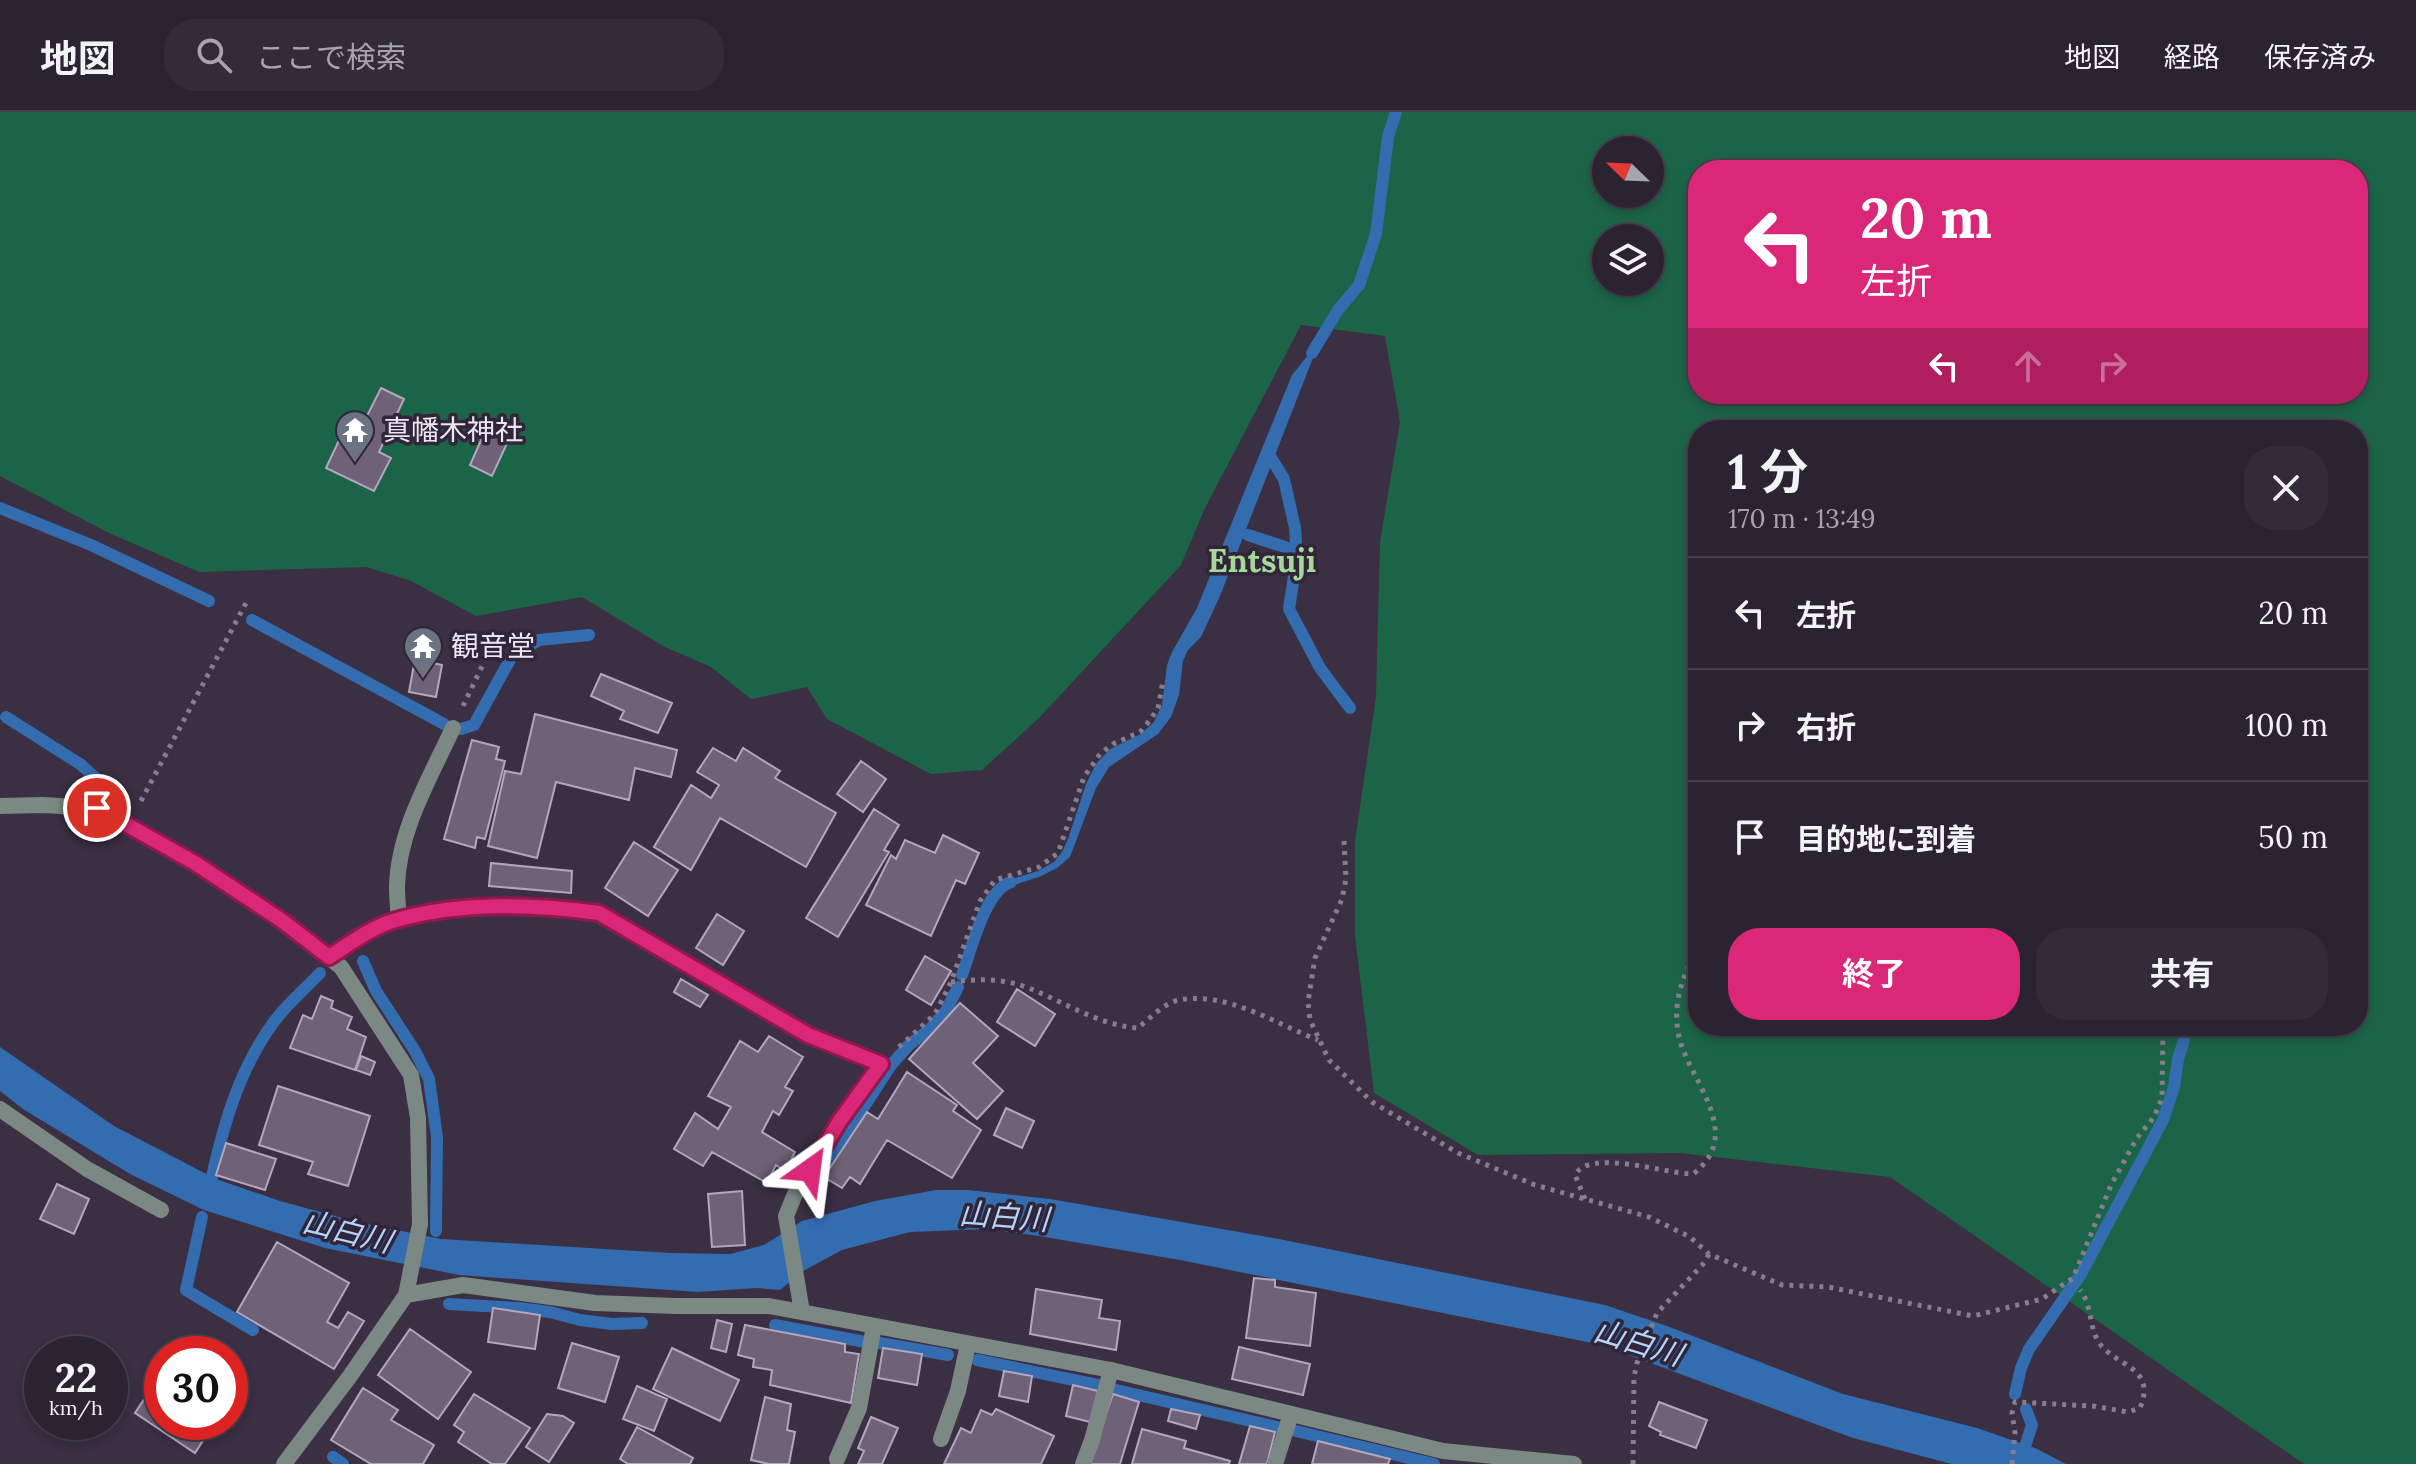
<!DOCTYPE html>
<html lang="ja">
<meta charset="utf-8">
<style>
body{margin:0;font-family:Lora,"Noto Sans JP",serif;background:#342b3a;color:#f1f3f6;height:100vh;display:flex;flex-direction:column;font-size:30px;white-space:nowrap}
*{box-sizing:border-box;margin:0}
p{font-size:26px;color:#a6a4ac}
.icon{flex:none;width:44px;height:44px;fill:none;stroke:currentColor;stroke-width:2;stroke-linecap:round;stroke-linejoin:round}
.map{position:relative;flex:1;overflow:hidden}
.sheet{position:absolute;left:1688px;top:308px;width:680px;height:616px;display:flex;flex-direction:column;background:#2c2332;border-radius:32px;box-shadow:0 4px 12px #0003,0 0 0 2px #48404d}
.sheet>*{flex:none}
.guide{position:absolute;left:1688px;top:48px;width:680px;height:244px;border-radius:32px;box-shadow:0 4px 12px #0003,0 0 0 2px #48404d;background:#db2777;color:#fff;overflow:hidden}
.needle{width:52px;rotate:293deg}
.tools{position:absolute;left:1592px;top:24px;display:grid;gap:16px}
.tools a{display:grid;place-items:center;width:72px;height:72px;border-radius:50%;background:#2c2332;box-shadow:0 4px 12px #0003,0 0 0 2px #48404d;font-size:40px}
.speed{position:absolute;left:24px;top:1224px;display:flex;gap:16px;font-size:40px;font-weight:700;text-align:center}
.speed>*{display:grid;place-content:center;width:104px;height:104px;border-radius:50%;background:#2c2332;box-shadow:0 4px 12px #0003,0 0 0 2px #48404d;line-height:1}
.speed small{font-size:20px;font-weight:400}
.speed .limit{border:12px solid #d22;background:#fff;color:#111}
.pin{position:absolute;display:grid;place-items:center;width:68px;height:68px;color:#fff;margin:-34px;border:4px solid #fff;border-radius:50%;box-shadow:0 2px 8px #0007}
.me{position:absolute;width:88px;margin:-44px;rotate:31deg;stroke-linejoin:round;filter:drop-shadow(0 0 6px #0008)}
.turn{display:flex;align-items:center;gap:28px;height:168px;padding:0 40px;font-size:36px}
.turn .icon{width:104px;height:104px;stroke-width:2.5}
.turn b{display:block;font-size:56px;line-height:68px}
.lanes{display:flex;align-items:center;height:76px;padding:0 40px;background:#0003;justify-content:center;gap:40px;direction:ltr}
.lanes .off{opacity:.35}
.round{display:grid;place-items:center;flex:none;width:84px;height:84px;border-radius:32px;background:#342b3a}
.headline{display:flex;align-items:center;justify-content:space-between;height:136px;padding:0 40px}
h1{font-size:48px;font-weight:700;line-height:60px}
.action{display:flex;gap:16px;margin-top:auto;padding:16px 40px}
.action a{flex:1;height:92px;border-radius:32px;background:#db2777;color:#fff;font-size:32px;font-weight:700;line-height:92px;text-align:center}
.action a+a{background:#342b3a;color:#f1f3f6}
ul{padding:0;list-style:none}
li{display:flex;align-items:center;gap:24px;height:112px;padding:0 40px;border-top:2px solid #48404d}
li div{flex:1}
li b{display:block;font-size:30px}
li em{font-style:normal}
header{display:flex;align-items:center;gap:48px;box-sizing:border-box;height:112px;padding:0 40px;background:#2c2332;border-bottom:2px solid #48404d}
header strong{font-size:38px}
nav{display:flex;gap:44px;margin-inline-start:auto;font-size:28px}
.search{width:560px;height:72px;background:#342b3a;display:flex;align-items:center;gap:20px;box-sizing:border-box;padding:0 28px;border-radius:32px;color:#a6a4ac;font-size:30px}
.map>svg:first-child{display:block}
.green{fill:#1c6448;fill-rule:evenodd}
.water{fill:#346cb0}
.lines{fill:none;stroke-linecap:round;stroke-linejoin:round}
.stream{stroke:#346cb0;stroke-width:12}
.building{fill:#6e6178;stroke:#b4a6bf;stroke-width:2}
.path{stroke:#877d8e;stroke-width:5;stroke-dasharray:4 6;stroke-linecap:butt}
.service{stroke:#7b8883;stroke-width:16}
.minor{stroke:#7b8883;stroke-width:16}
.route-casing{stroke:#8e194d;stroke-width:20}
.route{stroke:#db2777;stroke-width:14}
.labels{text-anchor:middle;stroke-width:7;stroke-linejoin:round;paint-order:stroke}
.poi-label{font-size:28px;fill:#ece5f2;stroke:#302539;text-anchor:start}
.water-label{font-size:30px;font-style:italic;fill:#b6d3f8;stroke:#302539}
.quarter-label{font-size:32px;font-weight:bold;fill:#a6d89a;stroke:#302539}
</style>
<header>
<strong>地図</strong>
<div class="search"><svg class="icon" aria-label="search" viewBox="0 0 24 24"><circle cx="10" cy="10" r="6"/><path d="M15 15l6 6"/></svg>ここで検索</div>
<nav><a>地図</a><a>経路</a><a>保存済み</a></nav>
</header>
<div class="map">
<svg width="2416" height="1352" viewBox="0 0 2416 1352">
<rect width="100%" height="100%" fill="#3a2f43"/>
<!-- green -->
<path class="green" d="M0,0H2416V1352H2304L1890,1065L1680,1041L1478,1043L1374,981L1355,824V729L1376,585L1380,430L1400,310L1385,224L1301,213L1205,396L1181,453L1039,606L982,658L931,662L827,607L807,575L751,587L711,555L665,535L582,485L476,504L411,469L367,455L199,460L109,421L0,364ZM1606,38H1650V82H1606ZM1698,58H2358V282H1698ZM1606,126H1650V170H1606ZM1698,318H2358V914H1698Z"/>
<!-- water -->
<path class="water" d="M1320,228L1220,484L1201,525L1188,538L1183,549L1179,583L1171,605L1158,622L1109,655L1096,676L1070,745L1057,756L1039,765L998,778L999,771L1038,759L1054,750L1062,740L1068,727L1086,672L1096,652L1110,637L1141,622L1154,610L1162,593L1167,553L1172,540L1197,496L1292,263Z
M0,935L114,1014L216,1067L280,1089L357,1110L441,1127L670,1141L730,1142L764,1133L802,1109L875,1089L936,1078H968L1050,1087L1279,1127L1605,1193L1667,1214L1843,1282L1977,1316L2035,1336L2066,1352H1952L1853,1326L1602,1233L1180,1148L1039,1124L988,1117L910,1120L842,1138L805,1158L780,1178L757,1176L698,1180L459,1163L325,1136L204,1098L130,1062L23,997L0,979Z"/>
<g class="lines">
<!-- stream -->
<path class="stream" d="M1312,241L1338,198L1359,173L1376,122L1388,25L1396,0
M1268,341L1284,367L1295,416L1297,445L1289,497L1320,556L1350,596
M0,396L91,433L209,489
M1248,423L1297,439
M252,508L444,612
M6,605L80,652L117,685
M461,617L474,613L512,544L539,528L589,523
M363,849L376,879L415,939L429,967L437,1025L436,1119
M962,863C971,839 985,778 1011,770
M209,1078C222,1018 237,961 273,911C286,893 305,877 320,861
M809,1080L891,953L909,933L930,917L946,899L958,875
M202,1105L186,1178L253,1218
M449,1192L518,1196L550,1200L580,1208L612,1212L642,1211
M775,1213L865,1230
M880,1231L948,1243
M977,1248L1103,1274
M1112,1277L1277,1315
M2015,1282L2021,1256L2029,1237L2081,1162L2163,1008L2174,975L2178,947L2184,928
M1296,1319L1434,1352
M333,1345L343,1352
M2021,1347L2032,1313L2026,1297"/>
</g>
<!-- building -->
<path class="building" d="M381,276L404,287L379,340L391,346L374,379L326,356L341,324L354,330Z
M486,317L509,327L492,364L470,353Z
M415,547L442,553L436,585L409,580Z
M601,562L672,591L658,621L620,607L624,599L591,584Z
M535,602L677,638L671,665L635,656L629,688L556,670L537,746L488,734L505,659L521,662Z
M472,628L499,635L496,647L505,649L485,727L477,725L475,736L444,727Z
M713,636L736,649L743,636L780,659L775,666L836,701L806,755L720,706L691,758L654,735L691,673L711,686L719,673L697,660Z
M861,649L886,667L863,700L837,682Z
M874,697L899,713L884,738L889,740L838,825L806,806Z
M943,723L979,741L965,772L956,768L931,824L866,793L891,743L896,747L905,728L935,741Z
M634,730L678,758L648,804L605,776Z
M491,751L572,759L571,781L489,774Z
M717,802L744,819L723,853L696,836Z
M925,844L951,859L931,893L906,878Z
M681,867L708,883L700,895L674,880Z
M1017,877L1055,902L1035,934L997,910Z
M321,884L333,889L331,896L352,905L347,917L366,925L355,958L290,936L303,903L312,907Z
M960,891L998,924L973,951L1003,979L977,1007L909,947Z
M769,924L803,945L785,975L793,979L779,1003L773,999L762,1020L795,1040L785,1059L776,1053L767,1071L712,1040L703,1054L674,1037L695,1001L718,1017L731,995L708,984L740,929L758,940Z
M361,944L375,950L370,963L356,958Z
M907,960L957,993L953,999L981,1018L952,1066L887,1028L860,1072L850,1065L842,1076L824,1065L867,1000L878,1007Z
M278,974L370,1004L348,1074L308,1062L313,1050L259,1033Z
M1006,996L1034,1009L1022,1036L994,1023Z
M226,1031L276,1047L265,1078L216,1063Z
M57,1072L89,1087L74,1122L40,1107Z
M742,1079L745,1133L712,1135L708,1082Z
M277,1130L349,1171L327,1210L338,1216L348,1200L364,1209L334,1257L237,1200Z
M1254,1166L1275,1168V1175L1316,1181L1310,1234L1246,1226Z
M1036,1177L1102,1188L1099,1206L1120,1209L1116,1238L1030,1222Z
M493,1196L540,1203L535,1237L488,1230Z
M717,1208L732,1212L726,1240L711,1236Z
M745,1213L845,1232V1240L859,1242L851,1291L770,1273L772,1258L753,1255L754,1247L738,1243Z
M410,1217L471,1260L438,1307L378,1263Z
M183,1227L206,1242H174Z
M572,1231L619,1245L605,1290L558,1276Z
M1239,1235L1310,1252L1303,1283L1232,1267Z
M672,1236L739,1268L720,1309L653,1277Z
M883,1236L922,1242L917,1273L878,1266Z
M230,1258L243,1267L230,1287Z
M1004,1259L1032,1264L1028,1290L999,1284Z
M162,1260V1310H215L195,1341L135,1301Z
M1073,1273L1098,1279L1090,1310L1066,1304Z
M637,1274L667,1287L654,1319L623,1307Z
M363,1276L398,1298L391,1308L434,1333L423,1352H371L331,1328Z
M474,1282L530,1316L505,1352H492L458,1330L464,1320L454,1313Z
M1113,1282L1139,1290L1120,1352H1089Z
M765,1285L791,1292L787,1318L795,1320L789,1352H769L751,1348Z
M1659,1290L1707,1308L1696,1336L1660,1323L1661,1320L1649,1314Z
M996,1297L1054,1324L1041,1352H944L961,1316L971,1321L981,1298L992,1303Z
M1171,1297L1200,1303L1196,1317L1168,1309Z
M547,1302L563,1304L574,1311L549,1350L526,1335Z
M871,1305L898,1316L882,1352H858L864,1339L858,1336Z
M1250,1314L1275,1320L1267,1352H1239Z
M637,1315L693,1346L690,1352H628L620,1347Z
M1142,1317L1186,1329L1184,1336L1230,1349L1229,1352H1132Z
M1318,1329L1390,1347L1388,1352H1312Z"/>
<g class="lines">
<!-- path -->
<path class="path" d="M463,594L498,521
M141,689L247,489
M1344,729L1346,767L1342,787L1315,846L1308,890L1310,908L1329,948L1372,990L1458,1041L1535,1073L1649,1105L1690,1125L1709,1142L1782,1173L1828,1175L1973,1204L2042,1187L2073,1166L2111,1073L2137,1026L2154,1005L2162,986L2163,914
M951,870C976,867 1002,866 1026,875C1063,889 1097,913 1138,916C1150,906 1164,891 1179,888C1227,879 1276,912 1318,928
M899,935L935,902L951,870L980,789L995,768L1039,755L1058,741L1084,665L1100,642L1113,632L1140,620L1151,607L1158,596L1163,569
M1585,1087L1575,1063C1589,1036 1667,1062 1693,1062C1748,1020 1685,965 1678,920C1673,888 1683,863 1698,836
M1633,1352L1634,1265L1637,1251L1657,1201L1705,1150L1709,1142
M2012,1352L2015,1321L2012,1301L2015,1290L2093,1294L2128,1300L2140,1296C2157,1255 2116,1254 2100,1232C2088,1215 2093,1194 2080,1178"/>
<!-- service -->
<path class="service" d="M399,807C398,796 397,786 397,775C398,719 430,666 453,616
M941,1327L958,1279L968,1232
M837,1347L859,1296L874,1214
M1083,1352L1092,1328L1111,1258
M1275,1352L1291,1302"/>
<!-- minor -->
<path class="minor" d="M0,694L42,693L97,696L195,751L281,808L341,855L411,963L418,1006L420,1112L406,1183L350,1264L284,1352
M329,845C351,831 374,813 400,806C462,790 537,792 599,801L808,923L881,952L839,1010L795,1082L786,1104L802,1200
M0,997L87,1057L161,1098
M406,1183L463,1173L595,1191L675,1194H769L1111,1258L1443,1339L1574,1352"/>
</g>
<g class="lines">
<!-- route casing -->
<g class="route-casing">
<path id="route" d="M97,696L195,751L281,808L329,845C351,831 374,813 400,807C461,790 537,792 599,801L808,923L881,952L839,1010L810,1058"/>
</g>
<!-- route -->
<use href="#route" class="route"/>
</g>
<!-- icons -->
<defs>
<g id="temple-pin" transform="scale(2)"><path d="M0 17L-7.5 6A9.5 9.5 0 1 1 7.5 6Z" fill="#6b7280" stroke="#302539"/><path d="M0-6L5-2H3V0L6.5 2.5H4V6H1.5V3h-3V6H-4V2.5H-6.5L-3 0V-2H-5Z" fill="#fff"/></g>
</defs>
<g fill-rule="evenodd">
<use href="#temple-pin" x="355" y="318"/>
<use href="#temple-pin" x="423" y="534"/>
</g>
<g class="labels">
<!-- poi labels -->
<g class="poi-label">
<text x="383" y="328">真幡木神社</text>
<text x="451" y="544">観音堂</text>
</g>
<!-- water labels -->
<g class="water-label">
<text transform="translate(1004 1105) rotate(4)" y="10">山白川</text>
<text transform="translate(347 1120) rotate(14)" y="10">山白川</text>
<text transform="translate(1638 1231) rotate(17)" y="10">山白川</text>
</g>
<!-- quarter labels -->
<g class="quarter-label">
<text x="1262" y="460">Entsuji</text>
</g>
</g>
</svg>
<div class="tools">
<a><svg class="needle" viewBox="-14 -14 28 28"><path d="M0-13l5 13h-10z" fill="#e53935"/><path d="M0 13l5-13h-10z" fill="#a6a4ac"/></svg></a>
<a><svg class="icon" aria-label="layers" viewBox="0 0 24 24"><path d="M12 4l9 5-9 5-9-5zM3 14l9 5 9-5"/></svg></a>
</div>
<div class="speed"><div>22<small>km/h</small></div><div class="limit">30</div></div>
<div class="pin" style="left:97px;top:696px;background:#d93025"><svg class="icon" aria-label="arrive" viewBox="0 0 24 24"><path d="M6 21V4h12l-3 4 3 4H6"/></svg></div>
<svg class="me" style="left:810px;top:1058px" viewBox="-20 -20 40 40"><path d="M0-17L14 15 0 8-14 15z" fill="#db2777" stroke="#fff" stroke-width="4"/></svg>
<div class="guide">
<div class="turn"><svg class="icon" aria-label="left" viewBox="0 0 24 24"><path d="M17 20v-9H6M10 6l-5 5 5 5"/></svg><div><b>20 m</b>左折</div></div>
<div class="lanes"><svg class="icon" aria-label="left" viewBox="0 0 24 24"><path d="M17 20v-9H6M10 6l-5 5 5 5"/></svg><svg class="icon off" aria-label="ahead" viewBox="0 0 24 24"><path d="M12 20V5M6 11l6-6 6 6"/></svg><svg class="icon off" aria-label="right" viewBox="0 0 24 24"><path d="M7 20v-9h11M14 6l5 5-5 5"/></svg></div>
</div>
<section class="sheet">
<div class="headline"><div><h1>1 分</h1><p>170 m · 13:49</p></div><a class="round"><svg class="icon" aria-label="close" viewBox="0 0 24 24"><path d="M6 6l12 12M18 6L6 18"/></svg></a></div>
<ul>
<li><svg class="icon" aria-label="left" viewBox="0 0 24 24"><path d="M17 20v-9H6M10 6l-5 5 5 5"/></svg><div><b>左折</b></div><em>20 m</em></li>
<li><svg class="icon" aria-label="right" viewBox="0 0 24 24"><path d="M7 20v-9h11M14 6l5 5-5 5"/></svg><div><b>右折</b></div><em>100 m</em></li>
<li><svg class="icon" aria-label="arrive" viewBox="0 0 24 24"><path d="M6 21V4h12l-3 4 3 4H6"/></svg><div><b>目的地に到着</b></div><em>50 m</em></li>
</ul>
<div class="action"><a>終了</a><a>共有</a></div>
</section>
</div>
